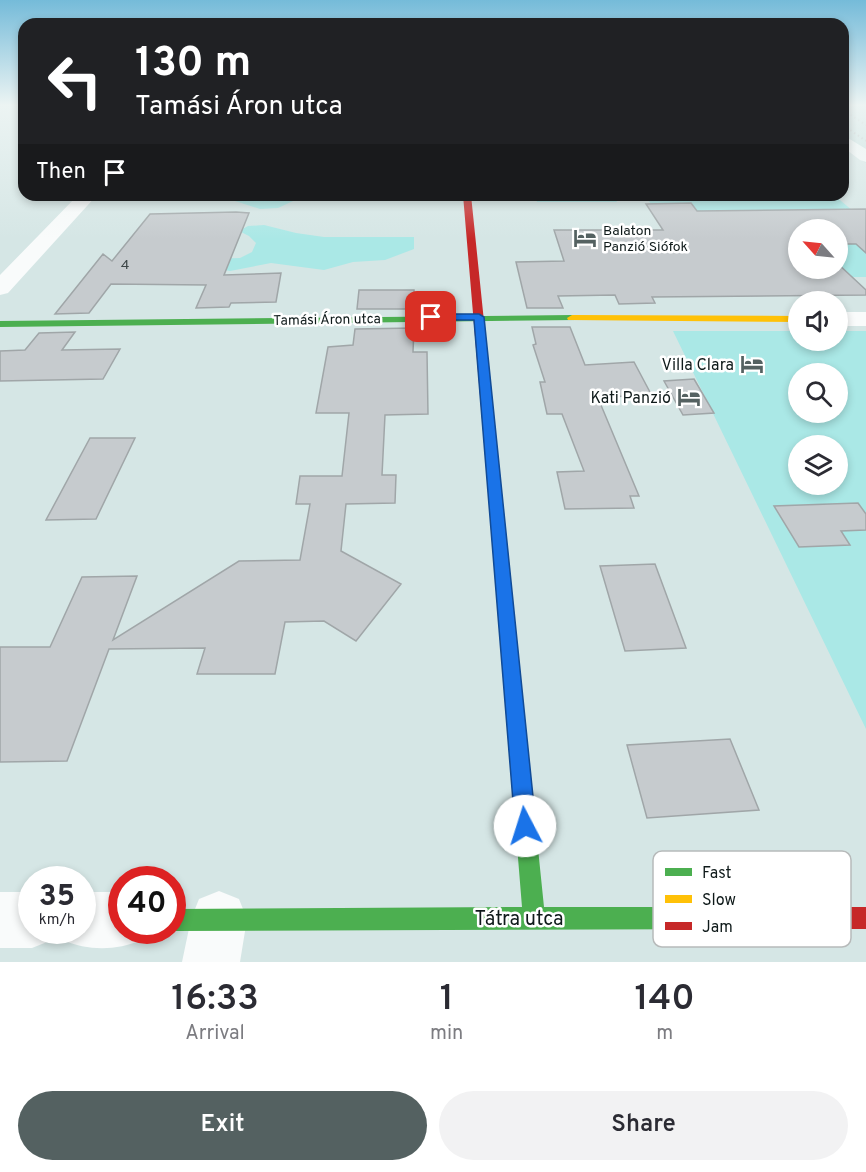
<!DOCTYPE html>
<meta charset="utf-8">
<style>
body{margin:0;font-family:Overpass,sans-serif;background:#f2f2f3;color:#2b2b33;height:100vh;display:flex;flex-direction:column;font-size:22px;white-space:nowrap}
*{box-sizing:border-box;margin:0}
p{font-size:20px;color:#7c7c81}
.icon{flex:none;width:33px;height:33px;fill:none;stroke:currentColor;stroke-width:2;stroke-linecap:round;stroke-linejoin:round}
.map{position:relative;height:962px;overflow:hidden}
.drawer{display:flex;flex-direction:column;background:#fff;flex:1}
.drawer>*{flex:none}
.hud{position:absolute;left:18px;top:18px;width:831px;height:183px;border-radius:18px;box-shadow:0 3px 9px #0003;background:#202124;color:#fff;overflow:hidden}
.needle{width:39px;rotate:297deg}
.controls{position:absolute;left:788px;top:219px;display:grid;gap:12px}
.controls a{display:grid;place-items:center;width:60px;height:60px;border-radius:50%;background:#fff;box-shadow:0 3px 9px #0003;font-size:30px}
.speed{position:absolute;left:18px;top:866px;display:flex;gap:12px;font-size:30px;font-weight:700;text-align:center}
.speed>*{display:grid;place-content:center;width:78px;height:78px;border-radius:50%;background:#fff;box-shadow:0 3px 9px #0003;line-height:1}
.speed small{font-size:15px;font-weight:400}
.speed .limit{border:9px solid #d22;background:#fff;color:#111}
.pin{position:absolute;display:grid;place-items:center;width:51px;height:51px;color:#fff;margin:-26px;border-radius:12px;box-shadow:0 3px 9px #0006}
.me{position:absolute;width:66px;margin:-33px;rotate:355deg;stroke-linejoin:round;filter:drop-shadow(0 0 4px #0008)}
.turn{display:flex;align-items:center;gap:21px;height:126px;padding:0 18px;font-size:27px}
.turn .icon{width:78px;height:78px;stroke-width:2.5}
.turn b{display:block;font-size:42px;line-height:51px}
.then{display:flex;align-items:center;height:57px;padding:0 18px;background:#0003;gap:12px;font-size:22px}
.eta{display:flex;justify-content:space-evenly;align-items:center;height:102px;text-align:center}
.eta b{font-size:36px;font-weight:600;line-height:42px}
.button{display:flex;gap:12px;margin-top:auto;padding:12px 18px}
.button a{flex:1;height:69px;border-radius:36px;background:#546161;color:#fff;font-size:24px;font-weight:600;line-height:69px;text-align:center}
.button a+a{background:#f2f2f3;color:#2b2b33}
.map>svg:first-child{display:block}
.built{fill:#c1dddc}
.green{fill:#aae8e6;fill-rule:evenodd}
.building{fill:#c6cbce;stroke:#a0a6a8;stroke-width:1.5}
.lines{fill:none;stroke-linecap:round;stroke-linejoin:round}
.street{fill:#f9fbfb;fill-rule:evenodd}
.fast{fill:#4caf50;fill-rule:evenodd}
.slow{fill:#ffc107;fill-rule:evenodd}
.jam{fill:#c62828;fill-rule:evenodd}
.rail{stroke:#b3b7b7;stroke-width:2;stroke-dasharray:1.5 3;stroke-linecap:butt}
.route{fill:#1a73e8;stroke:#114b97;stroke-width:1.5}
.labels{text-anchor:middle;stroke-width:5;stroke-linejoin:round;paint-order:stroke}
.far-poi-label{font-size:14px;fill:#0f1a1a;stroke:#fff;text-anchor:start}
.number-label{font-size:14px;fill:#3d4647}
.far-street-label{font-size:14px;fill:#0f1a1a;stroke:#fff}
.poi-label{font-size:16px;fill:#0f1a1a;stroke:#fff;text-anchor:end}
.near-street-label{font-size:20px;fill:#0f1a1a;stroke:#fff}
.key{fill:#fff;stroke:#b7baba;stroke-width:1.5}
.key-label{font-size:16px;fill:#0f1a1a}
</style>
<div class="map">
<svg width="866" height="962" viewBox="0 0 866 962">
<rect width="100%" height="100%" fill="#d5e6e5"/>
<!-- built -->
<path class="built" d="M843,104L866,105V163L843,146Z"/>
<!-- green -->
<path class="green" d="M245,195H417L304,196L278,208L260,209L235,201Z
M534,195H613L617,202H537Z
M645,195H834L866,222V277L699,278ZM798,230H837V268H798Z
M264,225L296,233L324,237H414V249L385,260L353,262L324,270L271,263L230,271L216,268L212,259L240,258L252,252L256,243L249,236L239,231L248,226Z
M673,331H798V340H837V331H866V729ZM798,374H837V412H798ZM798,446H837V484H798Z"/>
<!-- building -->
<path class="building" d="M691,203L697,211L866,209V253L856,244H837V230H798V268H837V263L866,290V295L652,297L655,303L619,304L615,295L558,296L563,308H527L516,262L564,261L554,230H663L646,204Z
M236,212L249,213L224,275L281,273L276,302L231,303L229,307L196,308L206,285L111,284L89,313L55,314L103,254L112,261L150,214Z
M359,290H414V309H357Z
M532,327H570L585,365L634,362L651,394L598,398L639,496H630L634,508L565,509L557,472L584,471L562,414H547L540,382H545L533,345L536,344Z
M414,328L413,352H427L428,414L385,415L382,475H396L395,503L346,504L341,551L401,584L356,641L324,621L285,622L275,674H197L205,648L109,649L67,761L0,762V647H50L82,577L137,576L113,640L239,561L300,560L310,504H296L300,476H342L349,413H316L328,347L353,345L355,329Z
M75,332L62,350L120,349L103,379L0,381V351L25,350L39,333Z
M694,379L714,413L683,415L664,381Z
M90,438H135L96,519L46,520Z
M858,503L866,514V530L841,531L850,545L799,547L774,506Z
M655,564L686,648L625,651L600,566Z
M730,739L759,810L647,818L627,745Z"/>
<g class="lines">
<!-- street -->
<path class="street" d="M843,135L866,149V162L860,160L843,147Z
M78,195H97L8,293L0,295V275Z
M837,312H866V326H837Z
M219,891L239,899L247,919L240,962H182L191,919L199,899Z
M0,892H32V930H56L52,940L32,948H0Z
M82,892H122V930H146L142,940C115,951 89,951 62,940L58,930H82Z"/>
<!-- fast -->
<path class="fast" d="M572,315L577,318L576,320L0,327V321Z
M498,521L503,522L505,526L544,907H766L774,910L777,918L774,926L766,929L172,931L169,930H172V909L522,907L491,526L493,522Z"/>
<!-- slow -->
<path class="slow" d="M572,315L798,316V322L568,320L567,318Z"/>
<!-- jam -->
<path class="jam" d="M463,195H471L505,526L503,530H493L491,526Z
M766,907H866V929H766L758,926L755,918L758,910Z"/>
<!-- rail -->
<path class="rail" d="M843,110L866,125
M843,125L866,141"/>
</g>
<!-- sky -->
<linearGradient id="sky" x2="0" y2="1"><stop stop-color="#75bbd9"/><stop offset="0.44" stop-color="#ecf4f3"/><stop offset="1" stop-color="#ecf4f3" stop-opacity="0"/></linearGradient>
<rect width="866" height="239" fill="url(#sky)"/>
<!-- route -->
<path class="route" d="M431,314H479L484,317L536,826L533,833L525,836L518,833L515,826L474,320H428V315Z"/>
<!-- icons -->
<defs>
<g id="hotel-bare" transform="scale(1.8)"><path d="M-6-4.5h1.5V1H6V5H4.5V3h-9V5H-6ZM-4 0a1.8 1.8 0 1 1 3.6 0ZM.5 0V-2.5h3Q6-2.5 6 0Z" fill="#546161" stroke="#fff" stroke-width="2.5" paint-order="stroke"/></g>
</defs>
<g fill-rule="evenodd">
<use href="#hotel-bare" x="585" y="238"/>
<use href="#hotel-bare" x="752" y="364"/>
<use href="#hotel-bare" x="689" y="397"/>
</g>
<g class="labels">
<!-- far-poi labels -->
<g class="far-poi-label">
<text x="603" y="235">Balaton<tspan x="603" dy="16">Panzió Siófok</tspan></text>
</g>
<!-- number labels -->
<g class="number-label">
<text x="125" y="269">4</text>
</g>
<!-- far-street labels -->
<g class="far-street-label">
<text transform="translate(327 319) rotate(-1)" y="5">Tamási Áron utca</text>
</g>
<!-- poi labels -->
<g class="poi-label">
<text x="734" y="370">Villa Clara</text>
<text x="671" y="403">Kati Panzió</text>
</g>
<!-- near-street labels -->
<g class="near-street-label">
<text x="519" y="925">Tátra utca</text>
</g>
</g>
<!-- legend -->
<rect x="653" y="851" width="198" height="96" rx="9" class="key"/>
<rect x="665" y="868" width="27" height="8" fill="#4caf50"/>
<rect x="665" y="895" width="27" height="8" fill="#ffc107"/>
<rect x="665" y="922" width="27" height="8" fill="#c62828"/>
<g class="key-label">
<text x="702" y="878">Fast</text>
<text x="702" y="905">Slow</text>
<text x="702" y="932">Jam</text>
</g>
</svg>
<div class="controls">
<a><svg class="needle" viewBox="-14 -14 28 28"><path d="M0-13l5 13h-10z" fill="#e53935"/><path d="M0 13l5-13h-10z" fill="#7c7c81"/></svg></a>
<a><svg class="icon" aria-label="sound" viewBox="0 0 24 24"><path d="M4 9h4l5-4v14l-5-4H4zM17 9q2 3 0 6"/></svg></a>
<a><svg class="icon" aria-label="search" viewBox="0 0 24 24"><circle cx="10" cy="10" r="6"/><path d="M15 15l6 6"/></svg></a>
<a><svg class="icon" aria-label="layers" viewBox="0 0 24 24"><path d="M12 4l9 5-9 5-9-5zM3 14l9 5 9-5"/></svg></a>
</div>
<div class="speed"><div>35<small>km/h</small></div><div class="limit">40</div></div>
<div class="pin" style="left:431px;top:317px;background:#d93025"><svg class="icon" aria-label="arrive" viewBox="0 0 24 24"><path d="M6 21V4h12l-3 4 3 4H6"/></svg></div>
<svg class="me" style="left:525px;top:826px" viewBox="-20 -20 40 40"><circle r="19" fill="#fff"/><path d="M0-13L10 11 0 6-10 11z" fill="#1a73e8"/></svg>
<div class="hud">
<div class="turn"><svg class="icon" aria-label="left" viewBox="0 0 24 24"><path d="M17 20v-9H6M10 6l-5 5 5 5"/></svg><div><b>130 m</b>Tamási Áron utca</div></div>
<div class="then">Then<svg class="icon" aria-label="arrive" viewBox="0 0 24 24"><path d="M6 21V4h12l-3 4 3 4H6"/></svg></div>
</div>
</div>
<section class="drawer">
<div class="eta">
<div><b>16:33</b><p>Arrival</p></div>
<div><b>1</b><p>min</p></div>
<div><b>140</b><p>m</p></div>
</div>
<div class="button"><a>Exit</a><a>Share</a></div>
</section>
